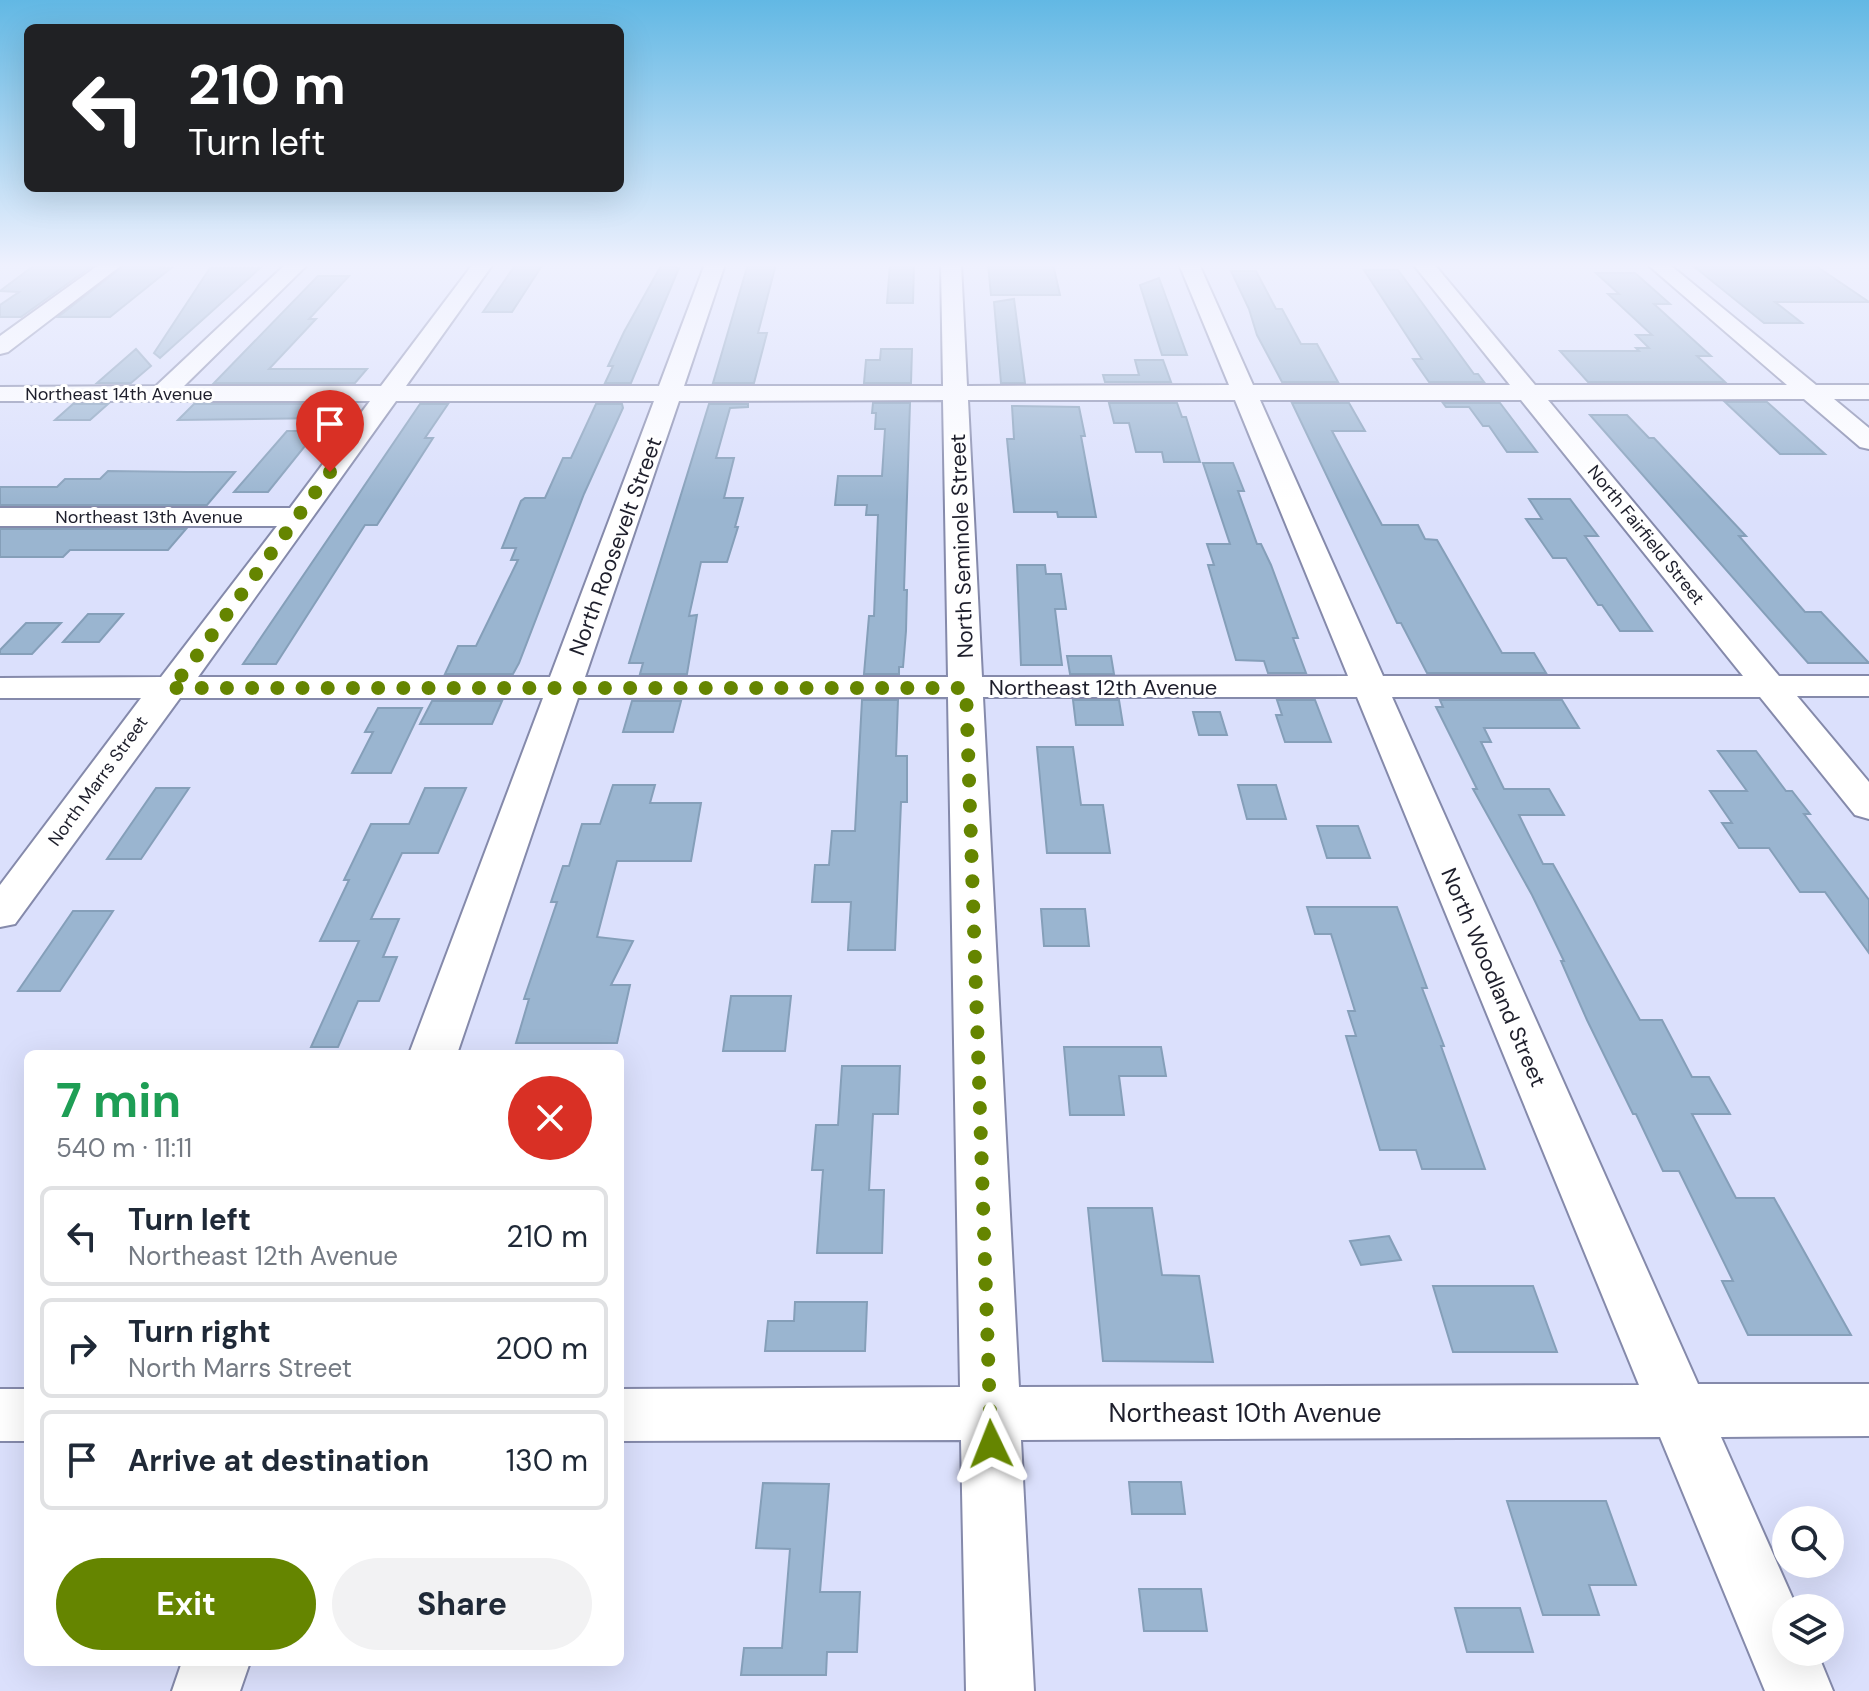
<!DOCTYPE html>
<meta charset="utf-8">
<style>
body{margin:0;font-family:"DM Sans",sans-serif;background:#f2f2f3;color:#1f2937;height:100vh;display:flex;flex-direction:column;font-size:30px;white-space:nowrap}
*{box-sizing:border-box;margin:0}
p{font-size:26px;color:#747a83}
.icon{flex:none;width:44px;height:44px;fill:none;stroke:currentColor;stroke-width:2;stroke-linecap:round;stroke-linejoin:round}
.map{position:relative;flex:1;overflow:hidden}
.panel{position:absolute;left:24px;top:1050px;width:600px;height:616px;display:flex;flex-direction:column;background:#fff;border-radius:12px;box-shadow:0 8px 32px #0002}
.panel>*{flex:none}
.hud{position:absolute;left:24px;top:24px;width:600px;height:168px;border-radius:12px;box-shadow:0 8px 32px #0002;background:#202124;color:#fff;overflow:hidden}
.buttons{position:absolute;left:1772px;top:1506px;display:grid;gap:16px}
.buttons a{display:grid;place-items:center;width:72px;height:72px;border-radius:50%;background:#fff;box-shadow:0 8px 32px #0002;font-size:40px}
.pin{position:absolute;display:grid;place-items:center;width:68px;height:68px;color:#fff;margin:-82px -34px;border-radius:50% 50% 50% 0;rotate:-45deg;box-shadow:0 0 8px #0007}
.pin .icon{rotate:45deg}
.me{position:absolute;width:88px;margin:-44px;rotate:358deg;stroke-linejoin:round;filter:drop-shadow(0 0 6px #0008)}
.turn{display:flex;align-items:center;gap:28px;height:168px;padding:0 32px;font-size:36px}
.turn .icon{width:104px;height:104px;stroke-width:2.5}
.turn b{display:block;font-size:56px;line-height:68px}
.round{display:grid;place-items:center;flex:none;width:84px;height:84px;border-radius:42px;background:#f2f2f3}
.head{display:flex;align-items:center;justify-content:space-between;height:136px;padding:0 32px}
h1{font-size:48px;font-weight:700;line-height:60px;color:#1e9e55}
.button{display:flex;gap:16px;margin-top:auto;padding:16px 32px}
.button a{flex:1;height:92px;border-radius:48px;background:#658500;color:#fff;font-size:32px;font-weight:700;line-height:92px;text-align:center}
.button a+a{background:#f2f2f3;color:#1f2937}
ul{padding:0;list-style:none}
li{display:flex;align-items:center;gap:24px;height:100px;margin:0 16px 12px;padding:0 16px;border:4px solid #e0e1e3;border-radius:12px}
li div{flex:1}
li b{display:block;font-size:30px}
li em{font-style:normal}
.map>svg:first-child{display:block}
.building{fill:#9ab5d0;stroke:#859fb9;stroke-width:2}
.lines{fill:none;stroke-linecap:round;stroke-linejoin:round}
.minor-casing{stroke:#858aab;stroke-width:4}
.minor{fill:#fff;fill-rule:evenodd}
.route{stroke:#658500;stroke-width:14;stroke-dasharray:0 25.2}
.labels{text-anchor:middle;stroke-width:6;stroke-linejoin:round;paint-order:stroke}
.far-street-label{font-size:18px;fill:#1e1f2c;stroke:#fff}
.street-label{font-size:22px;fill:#1e1f2c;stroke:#fff}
.near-street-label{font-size:26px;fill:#1e1f2c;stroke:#fff}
</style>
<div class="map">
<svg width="1869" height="1691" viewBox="0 0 1869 1691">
<rect width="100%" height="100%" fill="#dbe0fc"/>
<!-- building -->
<path class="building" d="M36,264H95L21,317H0V305L19,292L0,291Z
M126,264H166L161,268H171L110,317H58Z
M516,264H543L512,312H483Z
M662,264L679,268L631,383H605L613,366H608L624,332Z
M748,264H776L758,333H767L754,383H713Z
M890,264H914L913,303H887Z
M988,264H1053L1060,295H991Z
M1691,264H1813L1869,302H1775L1802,323H1764Z
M210,268H260L160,358L154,353Z
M1364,270H1398L1474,374H1478L1484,382H1429L1413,359H1422Z
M1231,271H1256L1276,309H1282L1301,344H1317L1338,382H1282L1257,335L1249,309Z
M1596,273H1635L1670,304H1654L1711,356H1697L1725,382H1588L1560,351H1639L1636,348H1649L1636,335H1652L1608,294H1619Z
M318,276H349L309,319H316L269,369H367L355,383H214Z
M1159,278L1187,355H1162L1140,285Z
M1014,299L1025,383H1001L994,302Z
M136,349L151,366L131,383H97Z
M881,349H912L911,383H864L866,360H880Z
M1135,360H1163L1171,382H1105L1103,375H1139Z
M1725,402H1767L1825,454H1780Z
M873,403H910L904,590H907L906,631L903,667H899V674H864L869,616H874L878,515H866L867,505H835L838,476H882L885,429H875L876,413H872Z
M1109,403H1177L1182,417H1186L1200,462H1164L1162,452H1136L1129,423H1114Z
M1292,403H1349L1365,431H1332L1382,525H1418L1425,539L1437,540L1502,653H1534L1546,673H1427L1401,623H1397Z
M1443,403H1500L1537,452H1507L1489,426H1483L1469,407H1446Z
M73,404H108L90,420H55Z
M194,404H338L327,418L178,420Z
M420,404H448L425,438H433L377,525H365L276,664H243Z
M596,404H622L623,408L584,494L519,663L513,674H445L458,646H476L518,560H511L516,548H502L521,501L525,498H545L563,458H571Z
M709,404H748V407L730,408L716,458H734L724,498H743L735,527H738L727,562H701L689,616L697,615L687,674H640L643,663H629Z
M1012,406L1079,407L1085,436H1081L1096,517H1058L1057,512H1014L1007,439H1014Z
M1590,415H1627L1649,438H1654L1746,536H1739L1805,612H1821L1869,663H1808Z
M287,431H317L268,492H234Z
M1203,463H1233L1244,491H1238L1257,544H1261L1271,565L1298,638H1293L1306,673H1268L1264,661L1236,660L1208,565H1214L1207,544H1230Z
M108,471L187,472H235L207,505H0V487H57L65,479H100Z
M1529,499H1570L1598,536H1585L1652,631H1620L1602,605H1598L1566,558H1553L1526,519H1542Z
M0,529H186L168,550H70L63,557H0Z
M1017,565H1045L1046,574H1061L1066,609H1055L1062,665H1021Z
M88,614H123L99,642H63Z
M26,623H61L32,654H0V650Z
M1067,656H1111L1114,674H1070Z
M862,700H898L896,756H907V802H901L895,950H848L851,902H812L815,865H829L832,831H855Z
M1073,700H1119L1123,725H1076Z
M1277,700H1315L1331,742H1285L1276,715H1282Z
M1440,700H1562L1579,728H1484L1491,742H1481L1504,789H1549L1564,815H1519L1543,864H1553L1640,1020H1662L1692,1077H1709L1730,1114H1692L1736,1198H1774L1851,1335H1748L1722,1281H1733L1679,1171H1663L1636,1114H1633L1587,1020L1561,961H1564L1532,895L1473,789H1477L1436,707H1443Z
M432,701H502L492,724H420Z
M632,701H681L673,732H623Z
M378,708H422L391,773H352L373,732H365Z
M1193,712H1220L1227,735H1199Z
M1037,747H1073L1081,805H1103L1110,853H1047Z
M1718,751H1756L1786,791H1792L1810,814H1804L1869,900V953L1825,892H1800L1769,848H1739L1722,823H1732L1710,791H1747Z
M613,785H655L650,803H701L691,861H617L597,937L633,941L611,985H630L617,1043H516L529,999H524L557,902H551L563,866H569L582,824H600Z
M1238,785H1276L1286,819H1247Z
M156,788H189L141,859H107Z
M425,788H466L438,853H402L371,919H399L383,957H397L379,1001H358L338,1047H311L359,941H320L349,880H344L371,824H409Z
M1317,826H1358L1370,858H1327Z
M1307,907H1397L1427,988H1422L1444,1046H1441L1485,1169H1422L1416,1150H1380L1346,1036H1356L1348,1011H1355L1331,934H1315Z
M1041,909H1085L1089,946H1044Z
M73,911H113L60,991H18Z
M731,996H791L785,1051H723Z
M1064,1047H1161L1166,1076H1119L1124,1115H1070Z
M842,1066H900L898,1114H873L869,1190H884L882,1253H817L823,1170H812L816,1125H838Z
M1088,1208H1152L1162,1275L1199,1276L1213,1362L1103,1361Z
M1389,1236L1401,1260L1361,1265L1350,1241Z
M1433,1286H1533L1557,1352H1453Z
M795,1302H867L865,1351H765L768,1321H794Z
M1129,1482H1181L1185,1514H1132Z
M763,1483L829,1484L820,1592H860L857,1652H827L826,1675H741L744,1648H782L790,1549L756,1548Z
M1507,1501H1606L1636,1585H1589L1599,1615H1543Z
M1139,1589H1201L1207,1631H1144Z
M1455,1608H1520L1533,1652H1467Z"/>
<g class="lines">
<!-- minor casing -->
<g class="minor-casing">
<path id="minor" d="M100,264H123L8,352L0,354V336Z
M286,264H308L184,386H381L473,264H493L406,386H659L705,264H725L684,386H943L941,264H961L967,386L1229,385L1179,264H1199L1253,385H1510L1413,264H1434L1535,385H1787L1647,264H1669L1816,385H1869V399H1834L1869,428V449L1860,447L1804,399L1548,400L1779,676H1869V696H1797L1869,782V819L1855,815L1760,697H1392L1698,1384H1869V1436L1721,1437L1797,1608H1786V1652H1817L1833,1691H1765L1660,1437L1021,1440L1034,1691H966L961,1440L620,1441V1389L960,1387L948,697L578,698L457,1054H409L543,698H180L15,924L0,927V885L141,698H0V678L161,677L277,526H0V508H290L370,401H0V387L156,386ZM943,400L948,677H585L679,401ZM968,400H1235L1348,676L982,677ZM1260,400H1521L1743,676H1383ZM396,401H654L550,677H198ZM983,697H1357L1639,1385L1019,1387Z
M0,1389H28V1441H0Z
M182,1662H250L240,1691H172Z"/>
</g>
<!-- minor -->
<use href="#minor" class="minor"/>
</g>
<!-- sky -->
<linearGradient id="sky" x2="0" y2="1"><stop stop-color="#62b8e4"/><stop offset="0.53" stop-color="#eff1fe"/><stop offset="1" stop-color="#eff1fe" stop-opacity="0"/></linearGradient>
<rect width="1869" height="501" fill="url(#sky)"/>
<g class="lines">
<!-- route -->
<path class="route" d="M330,472L185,672L169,688H966L991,1444"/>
</g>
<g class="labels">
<!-- far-street labels -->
<g class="far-street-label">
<text x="119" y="400">Northeast 14th Avenue</text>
<text x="149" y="523">Northeast 13th Avenue</text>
<text transform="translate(1646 535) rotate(51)" y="6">North Fairfield Street</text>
<text transform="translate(98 781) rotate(-54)" y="6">North Marrs Street</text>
</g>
<!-- street labels -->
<g class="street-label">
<text transform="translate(615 546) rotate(-70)" y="8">North Roosevelt Street</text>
<text transform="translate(961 546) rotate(-92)" y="8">North Seminole Street</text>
<text x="1103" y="695">Northeast 12th Avenue</text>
<text transform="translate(1494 977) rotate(67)" y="8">North Woodland Street</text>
</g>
<!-- near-street labels -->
<g class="near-street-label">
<text x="1245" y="1422">Northeast 10th Avenue</text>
</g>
</g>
</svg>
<div class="buttons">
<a><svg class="icon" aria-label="search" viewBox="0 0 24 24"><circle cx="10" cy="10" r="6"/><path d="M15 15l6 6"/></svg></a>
<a><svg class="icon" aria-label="layers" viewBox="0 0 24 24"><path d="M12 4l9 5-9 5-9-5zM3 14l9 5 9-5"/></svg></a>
</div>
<div class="pin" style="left:330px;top:472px;background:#d93025"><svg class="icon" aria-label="arrive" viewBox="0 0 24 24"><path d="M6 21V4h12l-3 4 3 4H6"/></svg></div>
<svg class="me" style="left:991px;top:1444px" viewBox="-20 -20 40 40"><path d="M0-17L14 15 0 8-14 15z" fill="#658500" stroke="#fff" stroke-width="4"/></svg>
<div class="hud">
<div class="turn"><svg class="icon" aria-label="left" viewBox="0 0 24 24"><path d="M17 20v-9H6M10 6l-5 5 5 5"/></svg><div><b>210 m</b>Turn left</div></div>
</div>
<section class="panel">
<div class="head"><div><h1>7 min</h1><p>540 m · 11:11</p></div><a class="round" style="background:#d93025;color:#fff"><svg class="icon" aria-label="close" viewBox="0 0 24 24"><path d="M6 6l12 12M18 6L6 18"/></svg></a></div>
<ul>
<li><svg class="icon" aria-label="left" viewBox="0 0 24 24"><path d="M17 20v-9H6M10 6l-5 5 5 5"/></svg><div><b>Turn left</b><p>Northeast 12th Avenue</p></div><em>210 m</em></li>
<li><svg class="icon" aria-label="right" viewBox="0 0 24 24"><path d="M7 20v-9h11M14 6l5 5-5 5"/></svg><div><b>Turn right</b><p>North Marrs Street</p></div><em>200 m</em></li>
<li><svg class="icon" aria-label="arrive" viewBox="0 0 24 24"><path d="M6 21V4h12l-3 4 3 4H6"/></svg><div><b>Arrive at destination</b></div><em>130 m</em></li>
</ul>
<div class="button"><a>Exit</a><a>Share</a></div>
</section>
</div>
